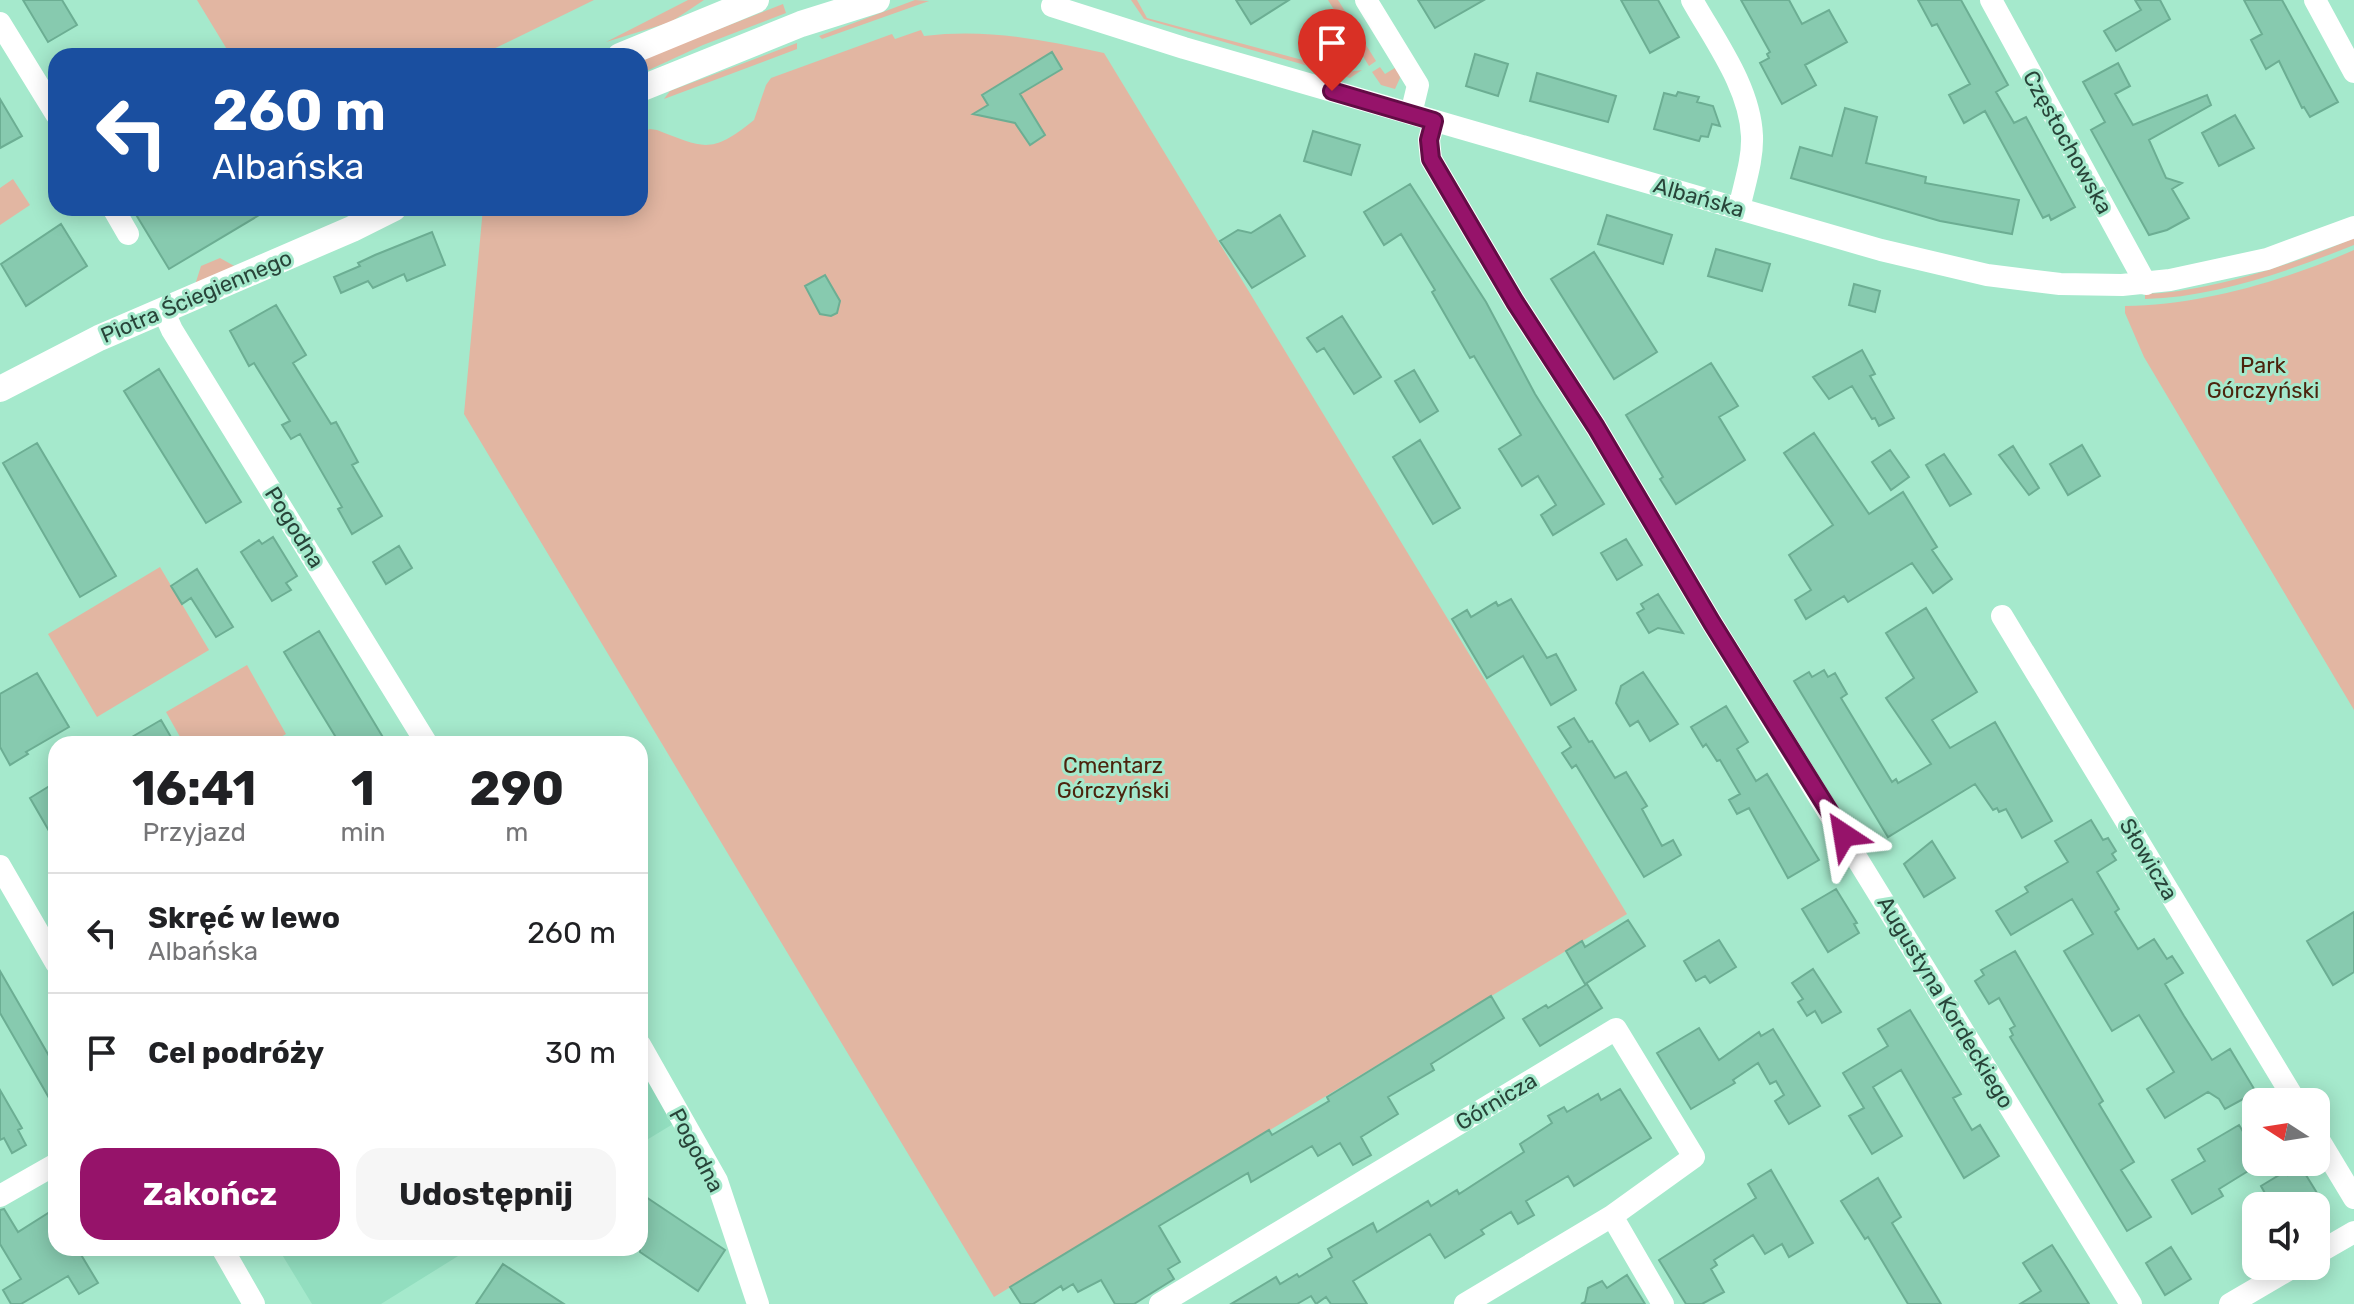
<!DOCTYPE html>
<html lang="pl">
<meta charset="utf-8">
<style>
body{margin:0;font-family:Rubik,sans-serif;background:#f6f6f6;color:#202124;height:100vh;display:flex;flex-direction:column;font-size:30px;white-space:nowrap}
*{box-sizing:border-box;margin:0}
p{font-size:26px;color:#757577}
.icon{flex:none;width:44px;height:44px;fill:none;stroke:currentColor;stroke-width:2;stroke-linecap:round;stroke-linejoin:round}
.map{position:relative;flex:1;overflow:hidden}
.details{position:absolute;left:48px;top:736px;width:600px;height:520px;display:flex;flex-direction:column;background:#fff;border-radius:24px;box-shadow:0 4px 20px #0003}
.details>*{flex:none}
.hud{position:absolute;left:48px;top:48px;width:600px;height:168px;border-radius:24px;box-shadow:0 4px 20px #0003;background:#1a4fa0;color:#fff;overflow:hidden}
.needle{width:52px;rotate:282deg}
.buttons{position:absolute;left:2242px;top:1088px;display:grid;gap:16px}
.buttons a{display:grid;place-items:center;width:88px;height:88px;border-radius:16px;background:#fff;box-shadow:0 4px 20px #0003;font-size:40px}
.pin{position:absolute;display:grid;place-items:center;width:68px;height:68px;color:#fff;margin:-82px -34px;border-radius:50% 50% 50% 0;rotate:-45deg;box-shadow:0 0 8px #0007}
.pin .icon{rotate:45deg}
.me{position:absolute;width:88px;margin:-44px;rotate:327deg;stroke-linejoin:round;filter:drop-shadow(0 0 6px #0008)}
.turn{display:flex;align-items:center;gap:28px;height:168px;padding:0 32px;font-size:36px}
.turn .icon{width:104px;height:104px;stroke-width:2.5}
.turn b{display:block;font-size:56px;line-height:68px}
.eta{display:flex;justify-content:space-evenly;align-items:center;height:136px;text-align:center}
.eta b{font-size:48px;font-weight:700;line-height:56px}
.primary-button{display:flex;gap:16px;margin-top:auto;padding:16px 32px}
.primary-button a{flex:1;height:92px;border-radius:24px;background:#96136a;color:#fff;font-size:32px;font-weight:700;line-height:92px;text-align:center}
.primary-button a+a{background:#f6f6f6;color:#202124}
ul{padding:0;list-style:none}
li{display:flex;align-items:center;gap:24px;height:120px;padding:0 32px;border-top:2px solid #e0e0e0}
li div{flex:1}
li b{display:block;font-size:30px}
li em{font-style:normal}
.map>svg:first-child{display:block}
.built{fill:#92debf}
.green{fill:#e2b6a2}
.building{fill:#87caaf;stroke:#6cae93;stroke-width:2}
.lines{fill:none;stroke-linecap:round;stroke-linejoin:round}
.minor{stroke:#fff;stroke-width:22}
.tertiary{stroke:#fff;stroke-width:26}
.route-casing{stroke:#620c45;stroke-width:20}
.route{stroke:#96136a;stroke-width:14}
.labels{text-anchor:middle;stroke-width:6;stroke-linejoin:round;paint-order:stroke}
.street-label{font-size:22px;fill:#284439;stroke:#a5e9cc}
.park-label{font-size:22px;fill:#4b230d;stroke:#a5e9cc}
</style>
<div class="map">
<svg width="2354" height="1304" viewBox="0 0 2354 1304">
<rect width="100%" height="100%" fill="#a5e9cc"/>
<!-- built -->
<path class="built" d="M640,1059L678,1121L640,1144Z
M278,1248H471L381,1304H312Z"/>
<!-- green -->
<path class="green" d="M197,0H594L479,56H231Z
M688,0H704L671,22L606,42Z
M915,0L929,1L822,39L819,36Z
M1131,0H1137L1147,18L1347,72L1362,70L1350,78L1144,19Z
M1328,0H1338L1376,61L1369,66Z
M783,4L786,13L703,45L640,74V60Z
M921,30L924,36C987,28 1043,40 1104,53L1627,914L994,1297L464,414L483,208H640V133L650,129L657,130C704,148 711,155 754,120L766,85L771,78L892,34L895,39Z
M797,43V49L664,99L670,91Z
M1398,66L1400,78L1395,89L1381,85L1372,72L1380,67L1385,74Z
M13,179L30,205L0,225V188Z
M2354,238V245C2289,271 2216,297 2145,299V294C2209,292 2295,264 2354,238Z
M2354,250V710L2144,357L2125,313V306C2203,305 2283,281 2354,250Z
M220,258L236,267L195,285L201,266Z
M160,567L209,650L97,717L48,634Z
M247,665L286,734L269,744H184L166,712Z"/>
<!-- building -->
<path class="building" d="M23,0H62L77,25L48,42Z
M1236,0H1289L1251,24Z
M1418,0H1484L1435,28Z
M1621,0H1658L1679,37L1650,53Z
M1741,0H1789L1802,24L1829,10L1847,42L1805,65L1816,85L1782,104L1760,63L1769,58L1767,54L1770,52Z
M1918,0H1961L2008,85L1996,92L2014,123L2026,117L2075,207L2051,220L2049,215L2043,218L1985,111L1964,123L1949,95L1970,84L1937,24L1932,26Z
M2135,0H2160L2170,19L2116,51L2104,31L2141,10Z
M2244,0H2282L2338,102L2310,117L2304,107L2302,108L2279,61L2266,69L2251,40L2262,34Z
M1052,52L1062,69L1020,94L1045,135L1030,145L1015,123L973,114L988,105L982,95Z
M1475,54L1508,64L1498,96L1466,86Z
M2118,63L2130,86L2115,94L2133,125L2207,95L2211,105L2149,140L2166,178L2182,183L2172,189L2189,218L2167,230L2149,235L2091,130L2105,122L2083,82Z
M1537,73L1616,96L1608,122L1530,101Z
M1678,92L1699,97L1697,102L1713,106L1720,126L1712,124L1708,137L1701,136L1699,141L1654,129L1664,93L1676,96Z
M0,99L22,136L0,148Z
M1845,108L1877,117L1866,163L1926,177L1925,183L2019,200L2012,234L1940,221L1791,178L1800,147L1832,156Z
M2235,115L2254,148L2219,166L2202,133Z
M1313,131L1360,145L1351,175L1304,161Z
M1410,184L1486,302L1535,394L1604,504L1553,535L1541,515L1556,505L1538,476L1522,486L1499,449L1521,435L1474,356L1470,358L1432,292L1435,290L1401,234L1384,245L1364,212Z
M132,208H271L169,269Z
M1280,215L1305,256L1252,288L1220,241L1238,230L1251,233Z
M1607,215L1672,235L1663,264L1598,244Z
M61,224L87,266L26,306L1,264Z
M432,232L445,265L407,281L404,274L373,288L368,281L341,293L334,277L360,266L358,263L375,255Z
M1716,249L1770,264L1762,291L1708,276Z
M1594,252L1657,352L1614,379L1551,279Z
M825,275L840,301L837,313L831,316L820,314L805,286Z
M1854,284L1880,291L1875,312L1849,305Z
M276,305L306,355L293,363L331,424L336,422L358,462L352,465L382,516L352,534L338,509L342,507L300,434L291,439L282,425L290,421L254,363L249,366L230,331Z
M1342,316L1381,377L1354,394L1324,348L1317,352L1307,338Z
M1862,350L1875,374L1870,376L1894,418L1879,426L1875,418L1872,419L1852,386L1829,399L1813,377Z
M1711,363L1738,406L1719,417L1745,460L1676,504L1660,479L1663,477L1626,415Z
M159,369L241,502L206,523L124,391Z
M1414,370L1438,411L1420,422L1395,381Z
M1814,433L1869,514L1903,492L1937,547L1932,550L1952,579L1933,593L1912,563L1848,602L1844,596L1806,619L1795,600L1811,590L1789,555L1833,525L1784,453Z
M1420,440L1460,508L1433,524L1393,457Z
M37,443L116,576L80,597L3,463Z
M2082,445L2100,476L2068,495L2050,464Z
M2013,446L2039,488L2029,495L1999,455Z
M1890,450L1909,477L1891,490L1872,462Z
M1944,454L1971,494L1950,506L1926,465Z
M273,537L297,576L286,583L291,590L272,601L241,552L259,540L262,544Z
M1626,539L1642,565L1617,580L1601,553Z
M399,546L412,568L386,584L373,562Z
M197,569L233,627L216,637L191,598L182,604L171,586Z
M1658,594L1683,633L1658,628L1649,633L1637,613L1644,609L1641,604Z
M1511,599L1547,658L1556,654L1576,690L1551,705L1523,656L1487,678L1452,619L1467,610L1471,617L1496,602L1498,606Z
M1926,608L1977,692L1932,720L1950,748L1995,722L2052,821L2022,838L2006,809L1999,812L1997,808L1993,810L1975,784L1888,837L1794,681L1809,672L1812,677L1824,670L1828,677L1835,673L1847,694L1841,698L1892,782L1896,779L1898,783L1931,764L1886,698L1914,678L1886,633Z
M319,631L387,744H340L296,672L284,652Z
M1643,672L1678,724L1650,741L1638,721L1630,726L1616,703L1621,686Z
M37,673L69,727L26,752L28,754L10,765L0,747V694Z
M1726,706L1748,742L1737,749L1756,781L1767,774L1819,860L1788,878L1749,808L1737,814L1729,800L1740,794L1720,760L1717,761L1706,744L1703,747L1691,727Z
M1574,718L1589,742L1592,741L1615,778L1626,772L1647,806L1642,809L1662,846L1673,840L1681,855L1644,877L1576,765L1572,768L1562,753L1571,747L1558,727Z
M161,720L175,744H120Z
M56,782V843L30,798Z
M2091,820L2103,840L2108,838L2116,851L2112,854L2116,860L2097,872L2119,909L2115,912L2138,949L2154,939L2167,959L2172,956L2183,973L2165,984L2184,1016L2212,1060L2230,1049L2256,1092L2225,1109L2219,1099L2208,1092L2165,1118L2147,1089L2174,1072L2139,1015L2112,1031L2064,951L2093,934L2072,899L2011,935L1996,911L2028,892L2025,887L2068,862L2055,841Z
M1932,841L1955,878L1924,897L1904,864Z
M1836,889L1857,923L1854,924L1859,933L1828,952L1802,909Z
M2354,912V972L2333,985L2307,941Z
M1628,920L1645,946L1585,984L1566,951L1582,941L1585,947Z
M1719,940L1736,967L1710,983L1705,976L1696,981L1684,961Z
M2015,951L2103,1101L2099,1104L2134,1162L2121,1170L2151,1217L2127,1231L2010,1037L2013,1035L2010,1029L2015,1026L1999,998L1989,1004L1975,981L1984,975L1981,970Z
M1813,969L1841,1012L1822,1023L1815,1011L1807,1016L1798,1002L1803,999L1792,983Z
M0,971L56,1068V1110L0,1013Z
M1587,984L1602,1008L1540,1046L1523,1019L1546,1005L1548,1008Z
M1491,996L1504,1018L1431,1064L1434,1070L1388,1097L1398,1114L1361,1137L1371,1155L1353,1165L1340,1143L1318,1156L1312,1146L1251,1182L1248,1173L1159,1226L1180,1262L1168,1269L1174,1279L1134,1304H1115L1101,1280L1078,1292L1073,1284L1063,1290L1061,1286L1033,1304H1021L1010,1287L1269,1130L1272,1135L1329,1101L1327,1097Z
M1910,1010L1961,1094L1953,1098L1972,1130L1980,1125L1999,1156L1964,1178L1901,1070L1873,1087L1902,1136L1872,1154L1849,1116L1864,1108L1843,1073L1888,1046L1878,1029Z
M1699,1028L1719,1060L1759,1032L1761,1036L1773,1029L1820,1106L1789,1124L1775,1101L1784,1095L1776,1081L1770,1084L1758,1063L1733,1080L1735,1083L1691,1109L1657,1053Z
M1620,1089L1651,1138L1574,1186L1568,1176L1526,1201L1534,1215L1518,1224L1511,1212L1481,1230L1484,1234L1445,1258L1430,1234L1353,1281L1367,1304H1331L1326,1297L1316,1304L1311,1296L1297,1304H1231L1276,1277L1280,1284L1297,1274L1299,1277L1332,1257L1328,1249L1373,1223L1377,1232L1428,1201L1431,1206L1457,1190L1459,1194L1524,1152L1520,1144L1552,1123L1548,1116L1564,1107L1567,1112L1598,1094L1601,1100Z
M0,1090L22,1128L18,1130L26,1145L12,1153L4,1138L0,1140Z
M2239,1125L2256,1153V1162L2261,1163L2219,1189L2223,1196L2192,1214L2172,1180L2205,1161L2198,1149Z
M2301,1167L2325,1206H2272L2261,1186L2286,1171L2288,1175Z
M1771,1170L1813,1243L1789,1257L1782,1244L1765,1254L1753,1235L1714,1260L1717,1265L1711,1269L1724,1292L1702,1304H1686L1659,1260L1756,1198L1748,1184Z
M1878,1178L1901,1217L1892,1223L1941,1304H1908L1868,1237L1865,1239L1841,1201Z
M640,1193L725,1250L698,1291L640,1252Z
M56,1208V1248H77L98,1283L79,1294L68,1276L21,1304H11L3,1290L21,1279L0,1244V1210L4,1209L18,1232Z
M2052,1245L2068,1270L2089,1304H2020L2041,1291L2023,1263Z
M2171,1247L2191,1279L2165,1295L2146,1263Z
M503,1264L564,1304H476Z
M1627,1275L1645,1304H1581L1585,1302L1588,1288L1602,1281L1607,1288Z"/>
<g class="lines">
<!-- minor -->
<path class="minor" d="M1366,0L1418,85L1411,114
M1692,0C1715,41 1750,87 1752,136C1753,160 1744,185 1739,209
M1991,0L2146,284
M2315,0L2354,72
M1052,6L1184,48L1881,250L1987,275L2060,284L2122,285L2170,280L2267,259L2354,227
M0,23L56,114
M1434,121L1429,140L1431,159L1515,302L1596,427L1712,623L2131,1304
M113,208L128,234
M163,310L172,330L427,744
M2002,616L2296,1102
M0,866L56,963
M640,1045L717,1181L758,1304
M2316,1135L2354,1198
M0,1196L56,1164
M1612,1216L1663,1304
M222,1248L254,1304
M2316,1254L2354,1232
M1160,1304L1616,1029L1694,1157L1612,1216L1465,1304
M2230,1304L2295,1266"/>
<!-- tertiary -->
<path class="tertiary" d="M620,56L756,0
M640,89L801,24L877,0
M0,389L99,338L352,229L394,208"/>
</g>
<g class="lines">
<!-- route casing -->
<g class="route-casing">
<path id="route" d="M1332,91L1434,121L1429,140L1431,159L1515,302L1596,427L1712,623L1844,835"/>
</g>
<!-- route -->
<use href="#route" class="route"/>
</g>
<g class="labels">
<!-- street labels -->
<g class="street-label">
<text transform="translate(2068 142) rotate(61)" y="8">Częstochowska</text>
<text transform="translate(1699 197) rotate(16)" y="8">Albańska</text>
<text transform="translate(196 296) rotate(-23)" y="8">Piotra Ściegiennego</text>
<text transform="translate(295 527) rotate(58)" y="8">Pogodna</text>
<text transform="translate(2149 859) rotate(59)" y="8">Słowicza</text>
<text transform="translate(1946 1002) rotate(59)" y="8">Augustyna Kordeckiego</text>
<text transform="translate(1496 1101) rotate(-31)" y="8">Górnicza</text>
<text transform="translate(697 1150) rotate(62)" y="8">Pogodna</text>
</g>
<!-- park labels -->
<g class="park-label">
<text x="2263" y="373">Park<tspan x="2263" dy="25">Górczyński</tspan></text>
<text x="1113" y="773">Cmentarz<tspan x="1113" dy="25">Górczyński</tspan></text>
</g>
</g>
</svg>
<div class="buttons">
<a><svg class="needle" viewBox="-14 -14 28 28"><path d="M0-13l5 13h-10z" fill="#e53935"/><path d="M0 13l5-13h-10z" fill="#757577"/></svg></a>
<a><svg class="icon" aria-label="sound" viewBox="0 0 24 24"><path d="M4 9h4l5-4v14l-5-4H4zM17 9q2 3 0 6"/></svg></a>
</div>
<div class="pin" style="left:1332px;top:91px;background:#d93025"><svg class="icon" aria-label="arrive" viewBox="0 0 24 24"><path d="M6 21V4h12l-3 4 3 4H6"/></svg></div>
<svg class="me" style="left:1844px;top:835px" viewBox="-20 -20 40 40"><path d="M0-17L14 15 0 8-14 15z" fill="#96136a" stroke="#fff" stroke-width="4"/></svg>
<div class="hud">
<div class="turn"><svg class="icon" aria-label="left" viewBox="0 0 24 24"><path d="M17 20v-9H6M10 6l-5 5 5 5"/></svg><div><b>260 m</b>Albańska</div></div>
</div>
<section class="details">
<div class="eta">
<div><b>16:41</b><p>Przyjazd</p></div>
<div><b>1</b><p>min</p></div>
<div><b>290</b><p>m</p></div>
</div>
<ul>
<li><svg class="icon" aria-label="left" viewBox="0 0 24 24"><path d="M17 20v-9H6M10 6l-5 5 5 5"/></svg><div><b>Skręć w lewo</b><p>Albańska</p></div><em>260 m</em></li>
<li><svg class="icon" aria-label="arrive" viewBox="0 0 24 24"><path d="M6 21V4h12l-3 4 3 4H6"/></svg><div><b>Cel podróży</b></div><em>30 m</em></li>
</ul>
<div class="primary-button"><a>Zakończ</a><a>Udostępnij</a></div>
</section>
</div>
